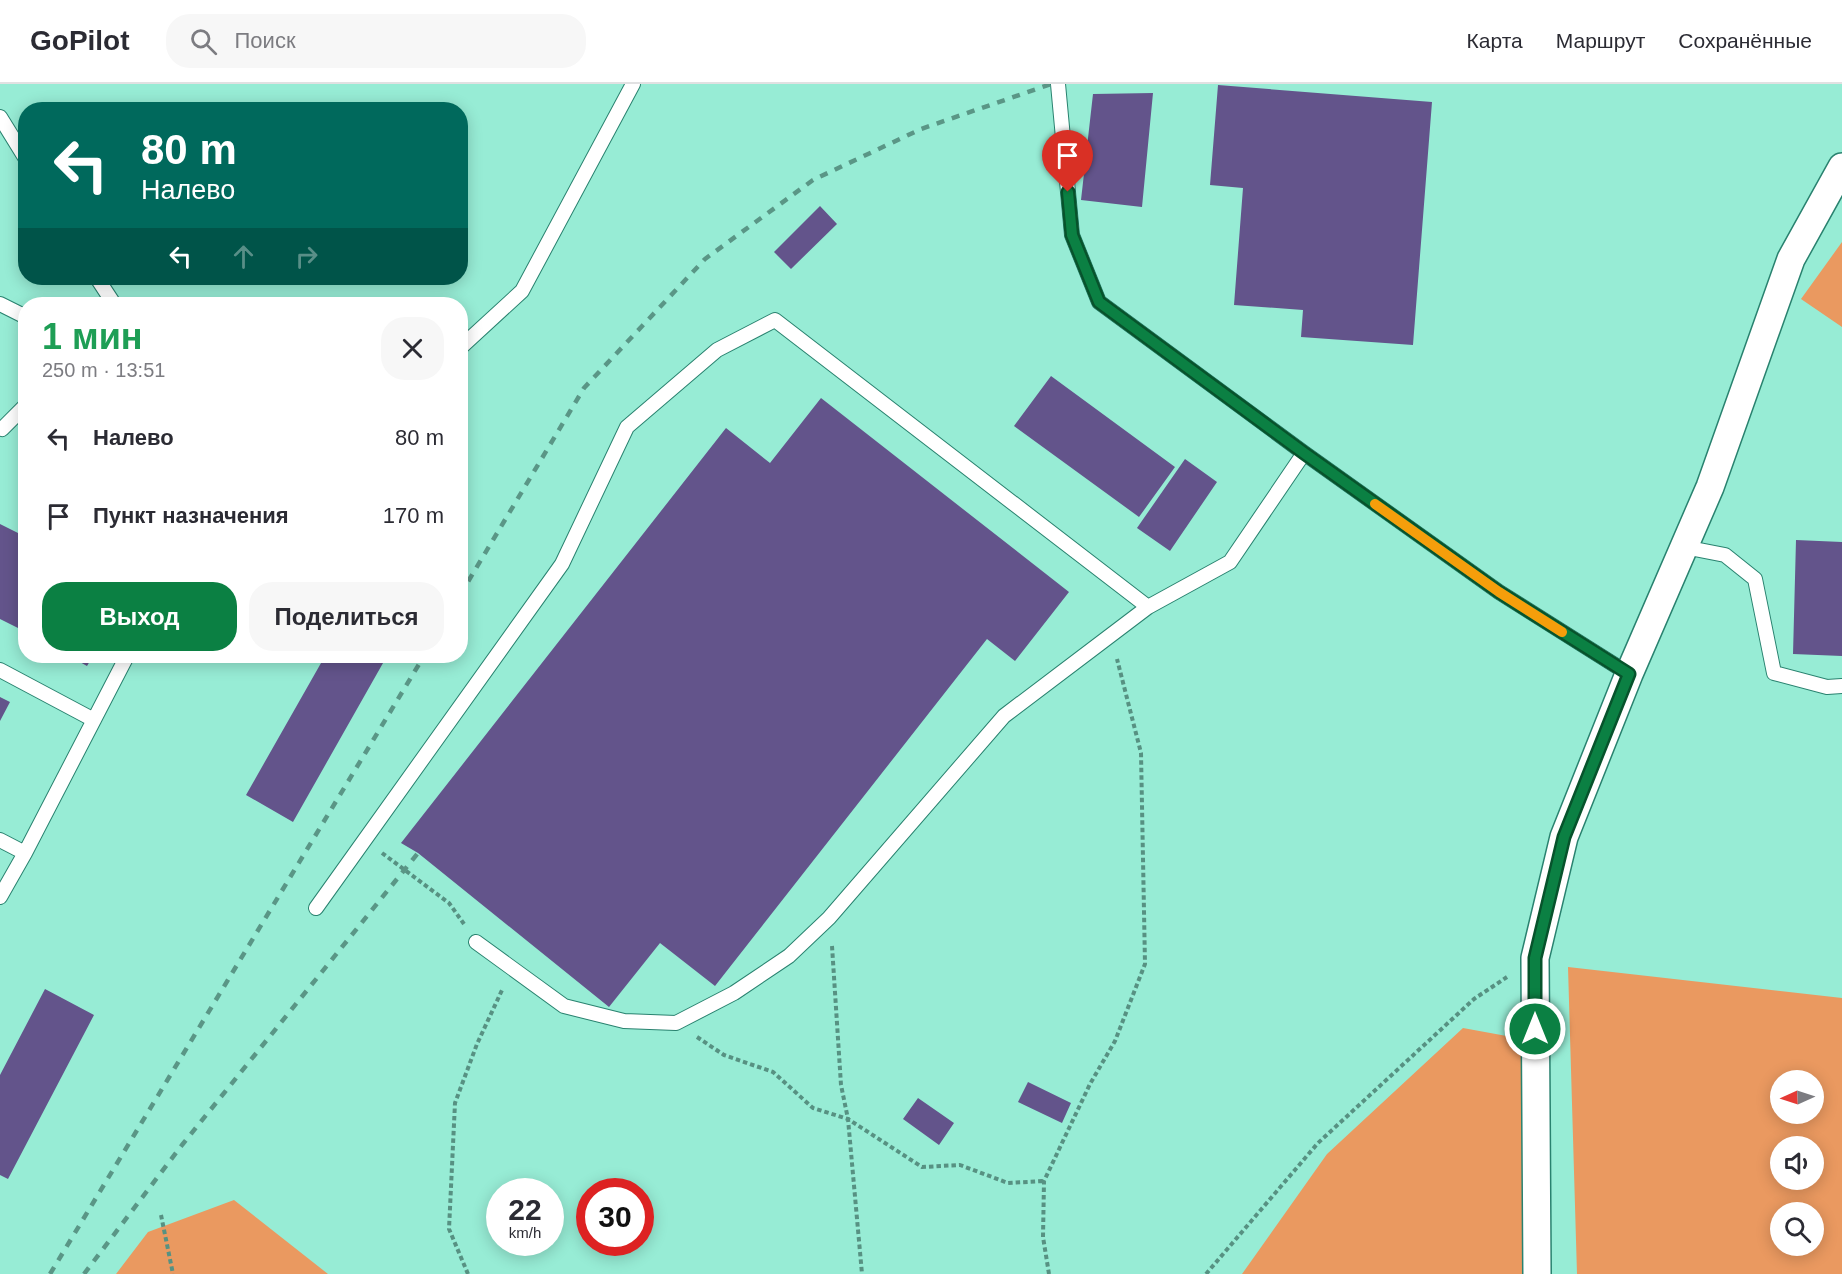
<!DOCTYPE html>
<html lang="ru">
<meta charset="utf-8">
<style>
body{margin:0;font-family:Helvetica,sans-serif;background:#f7f7f7;color:#2b2b33;height:100vh;display:flex;flex-direction:column;font-size:22px;white-space:nowrap}
*{box-sizing:border-box;margin:0}
p{font-size:20px;color:#7c7c81}
.icon{flex:none;width:33px;height:33px;fill:none;stroke:currentColor;stroke-width:2;stroke-linecap:round;stroke-linejoin:round}
.map{position:relative;flex:1;overflow:hidden}
.sheet{position:absolute;left:18px;top:213px;width:450px;height:366px;display:flex;flex-direction:column;background:#fff;border-radius:24px;box-shadow:0 3px 15px #0003}
.sheet>*{flex:none}
.hud{position:absolute;left:18px;top:18px;width:450px;height:183px;border-radius:24px;box-shadow:0 3px 15px #0003;background:#00695c;color:#fff;overflow:hidden}
.needle{width:39px;rotate:267deg}
.controls{position:absolute;left:1770px;top:986px;display:grid;gap:12px}
.controls a{display:grid;place-items:center;width:54px;height:54px;border-radius:50%;background:#fff;box-shadow:0 3px 15px #0003;font-size:30px}
.speed{position:absolute;left:486px;top:1094px;display:flex;gap:12px;font-size:30px;font-weight:700;text-align:center}
.speed>*{display:grid;place-content:center;width:78px;height:78px;border-radius:50%;background:#fff;box-shadow:0 3px 15px #0003;line-height:1}
.speed small{font-size:15px;font-weight:400}
.speed .limit{border:9px solid #d22;background:#fff;color:#111}
.pin{position:absolute;display:grid;place-items:center;width:51px;height:51px;color:#fff;margin:-62px -26px;border-radius:50% 50% 50% 0;rotate:-45deg;box-shadow:0 0 6px #0007}
.pin .icon{rotate:45deg}
.me{position:absolute;width:66px;margin:-33px;rotate:0deg;stroke-linejoin:round;filter:drop-shadow(0 0 4px #0008)}
.turn{display:flex;align-items:center;gap:21px;height:126px;padding:0 24px;font-size:27px}
.turn .icon{width:78px;height:78px;stroke-width:2.5}
.turn b{display:block;font-size:42px;line-height:51px}
.lanes{display:flex;align-items:center;height:57px;padding:0 24px;background:#0003;justify-content:center;gap:30px;direction:ltr}
.lanes .off{opacity:.35}
.round{display:grid;place-items:center;flex:none;width:63px;height:63px;border-radius:24px;background:#f7f7f7}
.overview{display:flex;align-items:center;justify-content:space-between;height:102px;padding:0 24px}
h1{font-size:36px;font-weight:700;line-height:45px;color:#1e9e55}
.primary-button{display:flex;gap:12px;margin-top:auto;padding:12px 24px}
.primary-button a{flex:1;height:69px;border-radius:24px;background:#0b8043;color:#fff;font-size:24px;font-weight:700;line-height:69px;text-align:center}
.primary-button a+a{background:#f7f7f7;color:#2b2b33}
ul{padding:0;list-style:none}
li{display:flex;align-items:center;gap:18px;height:78px;padding:0 24px}
li div{flex:1}
li b{display:block;font-size:22px}
li em{font-style:normal}
header{display:flex;align-items:center;gap:36px;box-sizing:border-box;height:84px;padding:0 30px;background:#fff;border-bottom:2px solid #e1e1e2}
header strong{font-size:28px}
nav{display:flex;gap:33px;margin-inline-start:auto;font-size:21px}
.search{width:420px;height:54px;background:#f7f7f7;display:flex;align-items:center;gap:15px;box-sizing:border-box;padding:0 21px;border-radius:24px;color:#7c7c81;font-size:22px}
.map>svg:first-child{display:block}
.green{fill:#ea9960;fill-rule:evenodd}
.building{fill:#63548b}
.lines{fill:none;stroke-linecap:round;stroke-linejoin:round}
.lane-casing{stroke:#29826f;stroke-width:16}
.street-casing{stroke:#29826f;stroke-width:30}
.path{stroke:#579182;stroke-width:4;stroke-dasharray:4.5 3;stroke-linecap:butt}
.lane{stroke:#fff;stroke-width:14}
.street{stroke:#fff;stroke-width:27}
.rail{stroke:#5a9686;stroke-width:4.5;stroke-dasharray:8 8;stroke-linecap:butt}
.route-casing{stroke:#07532c;stroke-width:15}
.route{stroke:#0b8043;stroke-width:10}
.slow{stroke:#f59e0b;stroke-width:10}
</style>
<header>
<strong>GoPilot</strong>
<div class="search"><svg class="icon" aria-label="search" viewBox="0 0 24 24"><circle cx="10" cy="10" r="6"/><path d="M15 15l6 6"/></svg>Поиск</div>
<nav><a>Карта</a><a>Маршрут</a><a>Сохранённые</a></nav>
</header>
<div class="map">
<svg width="1842" height="1190" viewBox="0 0 1842 1190">
<rect width="100%" height="100%" fill="#97ecd5"/>
<!-- green -->
<path class="green" d="M1842,158V243L1801,215Z
M1568,883L1842,914V1190H1577ZM1780,996H1814V1029H1780ZM1780,1062H1814V1095H1780ZM1780,1128H1814V1161H1780Z
M1463,944L1523,955L1522,1190H1242L1327,1070Z
M234,1116L328,1190H116L148,1148Z"/>
<!-- building -->
<path class="building" d="M1218,1L1432,18L1413,261L1301,253L1303,226L1234,221L1243,104L1210,101Z
M1153,9L1142,123L1081,116L1093,10Z
M820,122L837,140L791,185L774,168Z
M1051,292L1175,383L1139,433L1014,342Z
M821,314L1069,508L1015,577L987,555L715,902L660,859L609,923L418,769L401,759L726,344L770,379Z
M1185,375L1217,398L1170,467L1137,444Z
M0,440L26,453V548L0,535Z
M1796,456L1842,458V572L1793,570Z
M69,572H93L87,582Z
M325,572H387L293,738L246,711Z
M0,613L10,618L0,637Z
M45,905L94,931L8,1095L0,1091V991Z
M1028,998L1071,1019L1062,1039L1018,1018Z
M918,1014L954,1039L939,1061L903,1035Z"/>
<g class="lines">
<!-- lane casing -->
<g class="lane-casing">
<path id="lane" d="M1058,0L1072,151L1099,218L1304,369L1499,508L1629,590
M0,33L26,75
M97,194L114,220
M0,220L26,233
M460,264L522,207L633,0
M0,344L2,345L26,321
M1684,463L1725,471L1755,495L1774,589L1827,603L1842,602
M0,586L94,636
M0,756L25,769
M0,813L25,769L127,572
M316,824L562,480L627,343L717,266L775,236L1148,523
M476,858L564,922L624,937L676,939L734,909L789,872L829,834L1004,632L1148,523L1230,478L1304,369"/>
</g>
<!-- street casing -->
<g class="street-casing">
<path id="street" d="M1537,1190L1535,874L1564,753L1629,590L1710,403L1791,175L1842,83"/>
</g>
<!-- path -->
<path class="path" d="M382,769L449,819L464,840
M832,862L841,1001L848,1035L862,1190
M697,953L724,971L773,988L813,1024L848,1035L922,1083L960,1081L1008,1099L1044,1097
M161,1131L173,1190
M468,1190L449,1145L455,1019L477,960L503,904
M1049,1190L1043,1153L1044,1097L1090,1000L1115,957L1145,880L1141,669L1117,575
M1206,1190L1318,1059L1474,915L1507,893"/>
<!-- lane -->
<use href="#lane" class="lane"/>
<!-- street -->
<use href="#street" class="street"/>
<!-- rail -->
<path class="rail" d="M460,511L584,304L705,175L813,96L921,45L1051,0
M50,1190L424,572
M84,1190L182,1061L418,769"/>
</g>
<g class="lines">
<!-- route casing -->
<g class="route-casing">
<path id="route" d="M1068,108L1072,151L1099,218L1304,369L1499,508L1629,590L1564,753L1535,874V945"/>
</g>
<!-- route -->
<use href="#route" class="route"/>
<!-- slow -->
<path class="slow" d="M1375,420L1499,508L1562,548"/>
</g>
</svg>
<div class="controls">
<a><svg class="needle" viewBox="-14 -14 28 28"><path d="M0-13l5 13h-10z" fill="#e53935"/><path d="M0 13l5-13h-10z" fill="#7c7c81"/></svg></a>
<a><svg class="icon" aria-label="sound" viewBox="0 0 24 24"><path d="M4 9h4l5-4v14l-5-4H4zM17 9q2 3 0 6"/></svg></a>
<a><svg class="icon" aria-label="search" viewBox="0 0 24 24"><circle cx="10" cy="10" r="6"/><path d="M15 15l6 6"/></svg></a>
</div>
<div class="speed"><div>22<small>km/h</small></div><div class="limit">30</div></div>
<div class="pin" style="left:1068px;top:108px;background:#d93025"><svg class="icon" aria-label="arrive" viewBox="0 0 24 24"><path d="M6 21V4h12l-3 4 3 4H6"/></svg></div>
<svg class="me" style="left:1535px;top:945px" viewBox="-20 -20 40 40"><circle r="17" fill="#0b8043" stroke="#fff" stroke-width="3"/><path d="M0-11L8 9 0 5-8 9z" fill="#fff"/></svg>
<div class="hud">
<div class="turn"><svg class="icon" aria-label="left" viewBox="0 0 24 24"><path d="M17 20v-9H6M10 6l-5 5 5 5"/></svg><div><b>80 m</b>Налево</div></div>
<div class="lanes"><svg class="icon" aria-label="left" viewBox="0 0 24 24"><path d="M17 20v-9H6M10 6l-5 5 5 5"/></svg><svg class="icon off" aria-label="ahead" viewBox="0 0 24 24"><path d="M12 20V5M6 11l6-6 6 6"/></svg><svg class="icon off" aria-label="right" viewBox="0 0 24 24"><path d="M7 20v-9h11M14 6l5 5-5 5"/></svg></div>
</div>
<section class="sheet">
<div class="overview"><div><h1>1 мин</h1><p>250 m · 13:51</p></div><a class="round"><svg class="icon" aria-label="close" viewBox="0 0 24 24"><path d="M6 6l12 12M18 6L6 18"/></svg></a></div>
<ul>
<li><svg class="icon" aria-label="left" viewBox="0 0 24 24"><path d="M17 20v-9H6M10 6l-5 5 5 5"/></svg><div><b>Налево</b></div><em>80 m</em></li>
<li><svg class="icon" aria-label="arrive" viewBox="0 0 24 24"><path d="M6 21V4h12l-3 4 3 4H6"/></svg><div><b>Пункт назначения</b></div><em>170 m</em></li>
</ul>
<div class="primary-button"><a>Выход</a><a>Поделиться</a></div>
</section>
</div>
